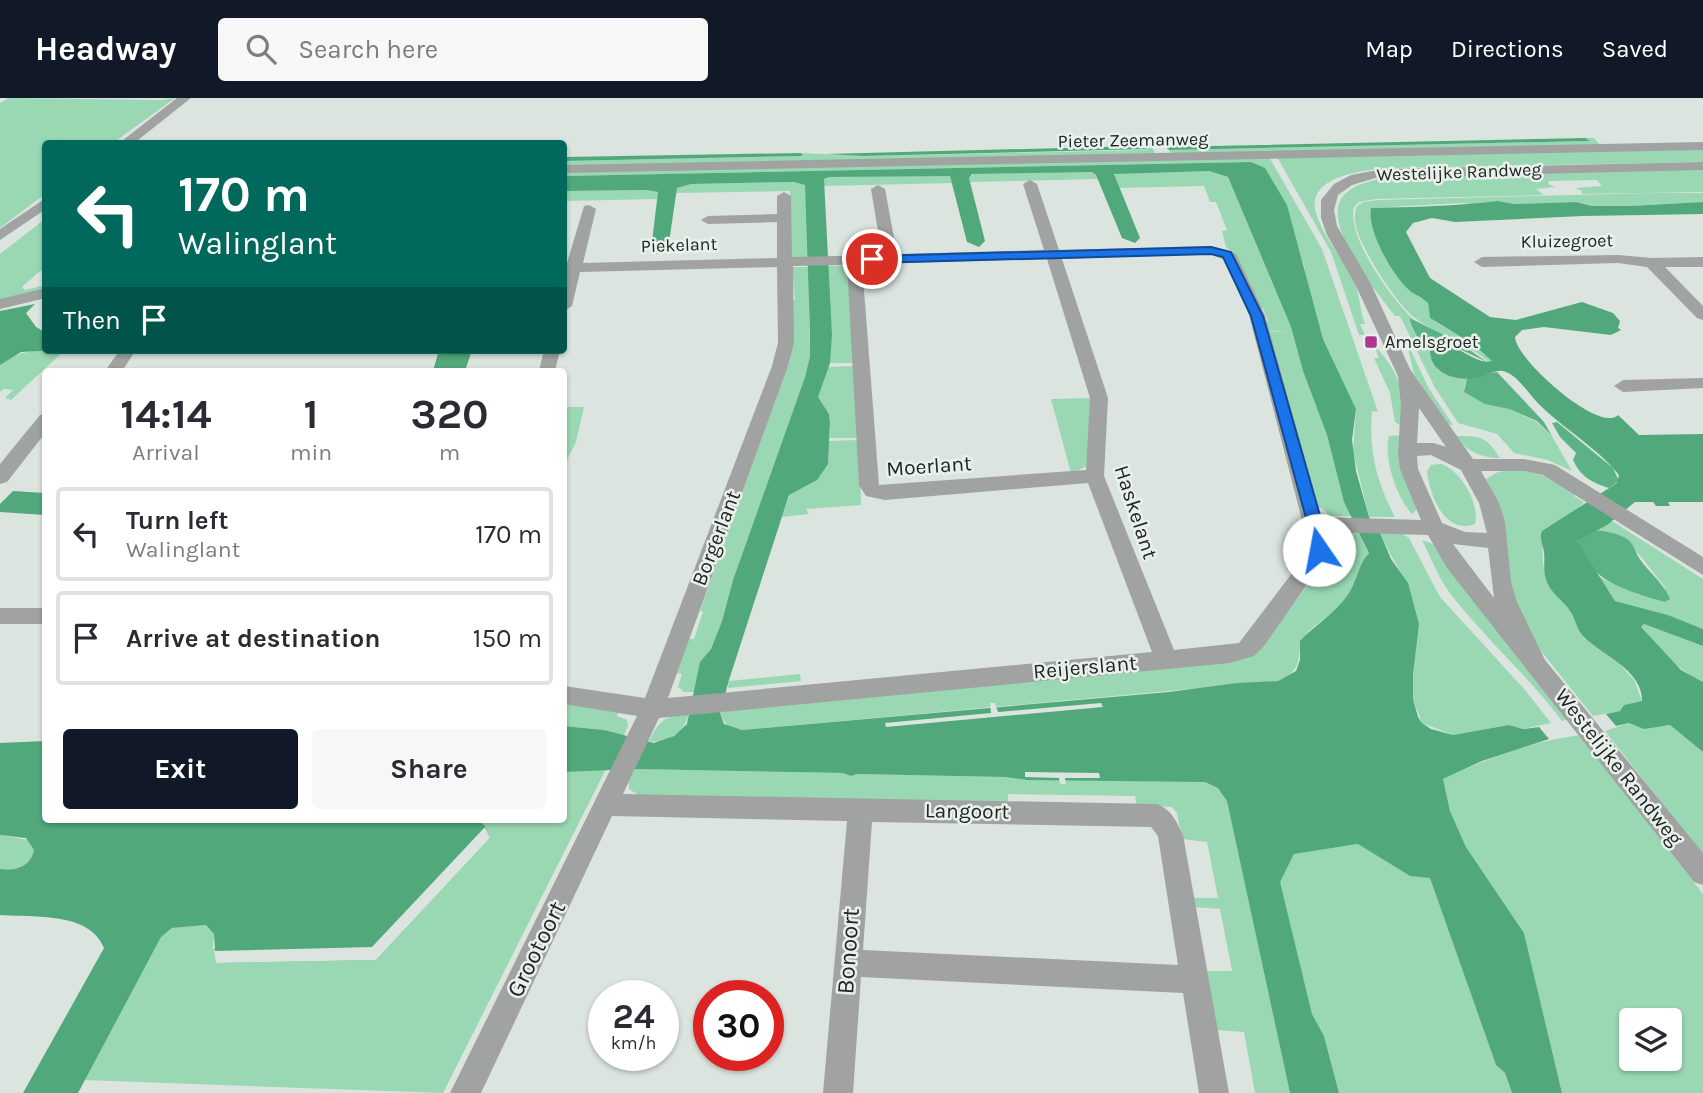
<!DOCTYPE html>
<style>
body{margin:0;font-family:Karla,sans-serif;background:#f7f7f7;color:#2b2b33;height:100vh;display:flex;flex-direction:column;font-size:26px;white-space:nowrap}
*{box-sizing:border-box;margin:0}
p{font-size:23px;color:#7c7c81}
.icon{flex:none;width:38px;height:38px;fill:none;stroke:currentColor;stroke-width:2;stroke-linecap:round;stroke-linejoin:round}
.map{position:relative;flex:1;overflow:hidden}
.details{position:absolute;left:42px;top:270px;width:525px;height:455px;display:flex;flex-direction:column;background:#fff;border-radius:7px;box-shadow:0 2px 5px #0004}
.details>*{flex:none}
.top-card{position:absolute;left:42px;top:42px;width:525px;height:214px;border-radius:7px;box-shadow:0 2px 5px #0004;background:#00695c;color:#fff;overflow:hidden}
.controls{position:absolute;left:1619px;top:910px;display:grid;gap:14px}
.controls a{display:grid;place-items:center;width:63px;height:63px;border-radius:7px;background:#fff;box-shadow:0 2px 5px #0004;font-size:35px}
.speed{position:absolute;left:588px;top:882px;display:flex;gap:14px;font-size:35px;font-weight:700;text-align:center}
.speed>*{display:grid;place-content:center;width:91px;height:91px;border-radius:50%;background:#fff;box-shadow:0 2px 5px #0004;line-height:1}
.speed small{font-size:18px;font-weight:400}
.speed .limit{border:10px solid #d22;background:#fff;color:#111}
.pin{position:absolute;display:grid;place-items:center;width:60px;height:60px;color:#fff;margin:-30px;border:4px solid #fff;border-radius:50%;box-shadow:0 2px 7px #0007}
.me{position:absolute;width:77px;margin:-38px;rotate:348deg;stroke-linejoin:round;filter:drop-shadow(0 0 5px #0008)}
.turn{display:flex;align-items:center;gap:24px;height:147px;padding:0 21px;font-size:32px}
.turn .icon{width:91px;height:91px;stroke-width:2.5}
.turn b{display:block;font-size:49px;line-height:60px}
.then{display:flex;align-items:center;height:66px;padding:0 21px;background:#0003;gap:14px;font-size:26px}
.eta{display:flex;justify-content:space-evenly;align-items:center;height:119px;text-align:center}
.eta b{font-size:42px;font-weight:700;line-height:49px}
.action{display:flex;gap:14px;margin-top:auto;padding:14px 21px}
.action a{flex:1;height:80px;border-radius:7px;background:#111827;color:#fff;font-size:28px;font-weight:700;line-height:80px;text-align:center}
.action a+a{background:#f7f7f7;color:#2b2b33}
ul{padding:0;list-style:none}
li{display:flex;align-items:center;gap:21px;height:94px;margin:0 14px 10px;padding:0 7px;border:4px solid #e1e1e2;border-radius:7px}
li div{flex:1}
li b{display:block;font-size:26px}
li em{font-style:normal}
header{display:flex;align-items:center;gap:42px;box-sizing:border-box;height:98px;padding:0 35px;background:#111827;color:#fff}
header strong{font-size:33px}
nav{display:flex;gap:38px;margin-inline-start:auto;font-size:24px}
.search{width:490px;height:63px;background:#f7f7f7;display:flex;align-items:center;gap:18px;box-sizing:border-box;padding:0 24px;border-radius:7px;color:#7c7c81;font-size:26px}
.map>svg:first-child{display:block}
.green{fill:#9ad8b4;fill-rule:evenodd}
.forest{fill:#5bb385}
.water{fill:#51a97b;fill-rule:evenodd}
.pier{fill:#dce4df}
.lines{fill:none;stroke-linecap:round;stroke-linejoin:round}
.minor{fill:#a0a3a1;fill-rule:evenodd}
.route{fill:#1a73e8;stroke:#114b97;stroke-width:2}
.poi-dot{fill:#ac3891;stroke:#e9f1ec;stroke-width:2.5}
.labels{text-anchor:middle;stroke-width:5;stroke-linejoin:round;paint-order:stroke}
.far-street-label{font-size:18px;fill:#222523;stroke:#e9f1ec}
.far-poi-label{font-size:18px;fill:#222523;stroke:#e9f1ec;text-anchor:start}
.street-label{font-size:21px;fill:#222523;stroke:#e9f1ec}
.near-street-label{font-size:24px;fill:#222523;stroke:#e9f1ec}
</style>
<header>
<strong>Headway</strong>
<div class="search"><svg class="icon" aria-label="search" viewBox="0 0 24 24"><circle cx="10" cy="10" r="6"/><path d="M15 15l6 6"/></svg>Search here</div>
<nav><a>Map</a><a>Directions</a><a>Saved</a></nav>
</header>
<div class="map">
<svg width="1703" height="995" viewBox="0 0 1703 995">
<rect width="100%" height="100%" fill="#dce4df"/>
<!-- green -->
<path class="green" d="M9,0L162,2L175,0L113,45L46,46L45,96L0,130V5Z
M1585,40H1594L1601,48L1171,56L1169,52L1590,43Z
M1146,49H1152L1155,54L1152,57L564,68V63L800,58L803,56L801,55L863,58L1145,52Z
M1703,51V64L1391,70C1366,72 1302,77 1317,118C1325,142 1344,161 1354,184C1360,197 1360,213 1365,226H1360L1365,237H1359L1331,154L1277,59Z
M1269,59L1322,151L1378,314L1372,313C1369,355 1376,382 1395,419H1369L1353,353L1356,311L1323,241L1306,185L1304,167L1250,64L564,78V72Z
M1703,71V94L1582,96V93L1576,90L1602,88L1597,82L1549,83L1548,86L1556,89L1536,91L1544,97L1376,101L1359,104L1354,109C1346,137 1391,201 1413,221L1410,220L1411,228L1425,250L1430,252L1438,272L1447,277L1467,280L1464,290L1537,324L1550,337L1545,326L1572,373L1548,362L1514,355L1497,336L1458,325L1434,288L1400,218H1395C1377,194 1317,123 1345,96C1357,84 1375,82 1391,79Z
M1086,73L1094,75L1098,81L970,84L969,79L974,76Z
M1209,73L1228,79L1291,229L1303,273L1327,337L1344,404L1352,418H1330L1322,410L1316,409L1267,233L1288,234L1267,232L1265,224L1268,223L1263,210H1259L1236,159L1226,149L1222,133L1227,132L1216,104H1210L1204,88L1119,90L1113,78L1119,74Z
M943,76L951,79L954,85L823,88L824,81L829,79Z
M794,84L805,87L809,159L791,160L790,93L676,95L677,90L691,86Z
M647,92L658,94V101L564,103V93Z
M1653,95H1703V104L1630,108H1592L1577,104L1514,106L1498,103L1482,107L1462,105L1371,110C1366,131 1393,179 1410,193C1415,197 1422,199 1428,205L1430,220C1449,234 1478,243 1493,263L1490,265C1467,245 1439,238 1415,220C1397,207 1358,147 1355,124C1354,119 1355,114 1357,108L1364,104L1377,102Z
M45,121V169L22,189L25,192L45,187V191L0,202V156Z
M827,168H849L857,265H829L832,237Z
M792,169H809L810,258L805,279L733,482L722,523L711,551L700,564L695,594H684L678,589L682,576L677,575L689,541H694L703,514L700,513L789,265L793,247L792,202H795Z
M1406,242L1428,289L1453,327H1448L1414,276Z
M1374,247C1399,274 1405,290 1400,327L1395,324L1390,295L1374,260H1379Z
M65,252L11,302L5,300L13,292L4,291L0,294V267C19,250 41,253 65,252Z
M857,268L860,340H830L829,316L818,299L826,272L828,269Z
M1091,300L1088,368L1071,375L1051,301Z
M568,309H584L576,344L564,368V312Z
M1402,337L1417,411L1412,416C1397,400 1383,360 1389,338Z
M1456,338C1481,338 1486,338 1500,360C1481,360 1466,353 1456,338Z
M857,342V351H860L861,407L806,411L809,416L782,419L791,393L828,366L829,343Z
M1441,366C1461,372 1480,406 1475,426C1445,438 1429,396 1427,373L1431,367Z
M1498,374C1528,368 1552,380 1577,395L1574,398L1584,404L1573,415L1542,433L1543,466L1552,493L1571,514L1584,540L1616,562L1634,582L1642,603L1624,607L1620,613L1593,618L1541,553L1528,531L1510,490L1486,381Z
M1612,423L1703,481V531L1668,517L1615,503L1599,479L1639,497L1666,490C1643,464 1632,436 1594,432Z
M1339,434L1361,435L1369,455C1360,474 1352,497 1336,512C1327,520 1314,526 1307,536C1292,557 1308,570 1278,583L742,632L728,629L720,616L721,613L1233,564L1256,555L1326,463L1329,439Z
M1380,435L1403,436L1409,440L1440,499L1525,592L1551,625L1523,631L1509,627L1453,637L1422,625L1413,601L1414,510C1409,482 1391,461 1380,435Z
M1422,442L1433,446L1440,453L1569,621L1562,623C1527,576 1480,536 1447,491C1437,476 1430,458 1422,442Z
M1644,526L1703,548V584C1677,572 1659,551 1641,529Z
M800,576L801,583L728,590L729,583Z
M564,604L619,613L617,618L627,622L628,628L623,639L604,632L564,628Z
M689,616C685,633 667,647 649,643C661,620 664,619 689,616Z
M1629,625L1644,630L1670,627L1703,654V757L1605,633Z
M1580,637L1703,796V995H1562L1524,835L1466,749L1450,713L1443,681C1487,661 1532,643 1580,637ZM1631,922H1670V961H1631Z
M606,671L443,995L84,982L161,839L172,830L206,827L214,836L213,851L485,728L477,721H564V674Z
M635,671L844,675L851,678L857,676L1005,679L1027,682H1194C1209,684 1222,688 1227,702L1290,995H1255L1244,934L1216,932L1206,873H1232L1220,811L1194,809L1192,800H1218L1207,744L1182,741L1177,715L1172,709L1137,707L1135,698L1008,696V705L640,698L629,691V683Z
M0,737L29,742L34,752C30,769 16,773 0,771Z
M1359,746L1410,778L1430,779L1496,967L1505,975L1512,995H1339L1324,938L1312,916L1279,784L1294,756Z"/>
<!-- forest -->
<path class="forest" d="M1410,220L1458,244L1487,264L1449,246C1432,251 1424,254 1416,236C1413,230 1410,227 1410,220Z
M1497,274L1544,324L1551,337L1537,323L1509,311L1485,306L1464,294L1467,280Z
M1557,324L1613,370L1619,383L1609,390C1591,384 1581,379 1573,362L1576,355L1560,339L1552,325Z
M1594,432C1605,433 1618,435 1627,441C1634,446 1635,453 1639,460C1649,475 1663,484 1670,501L1665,504C1630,494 1587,483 1577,443Z"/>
<!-- water -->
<path class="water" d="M1585,40L1590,43L1169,52L1166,49Z
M1139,48L1147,51L863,58L826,56Z
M801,55L803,57L800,58L564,63V59Z
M1251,64L1265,70L1287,107L1323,241L1356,311L1352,342L1356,373L1369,419L1380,435L1391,461L1408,485L1419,526L1413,576V601L1418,619L1422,625L1431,631L1453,637L1509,627L1523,631L1539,629L1549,641L1482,663L1443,681L1450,713L1466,749L1524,835L1562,995H1512L1505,975L1496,967L1430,780L1410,778L1358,746L1294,756L1280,784L1312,916L1324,938L1339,995H1290L1227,703L1218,690L1205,684L1027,682L1005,679L857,676L851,678L843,675L635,671L564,674V628L604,632L654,645L674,638L687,626L700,564L711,551L722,523L733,482L805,279L810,258V233L805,87L794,84L691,86L677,90L668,151L664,155L652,156L651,152L658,94L647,92L564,93V78ZM1209,73L1228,79L1291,229L1303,273L1327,337L1344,404L1369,455C1358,466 1357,485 1347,498C1334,516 1315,527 1300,543V562L1296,573L1278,583L1237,585L1169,594L742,632L724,626L720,615L729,582L789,397L817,382L828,366L830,325L829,316L818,299L830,265L832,237L824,81L829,79L950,78L967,144L979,149L985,143L969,80L972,76L1092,74L1096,77L1122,140L1135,145L1140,140L1114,76Z
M1498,103L1514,106L1576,104L1592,108H1630L1703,104V116L1583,118L1455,124L1432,120L1413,125L1406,134L1430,180L1490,219L1516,222L1582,204L1613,215L1620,223L1618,230L1621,232L1611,237L1544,229L1522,232L1515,239C1516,262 1600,336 1618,317L1639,337L1703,336V404H1668L1670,408H1656L1653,404H1635L1607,427L1577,443L1615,503L1668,517L1703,531V548L1644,526L1641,529L1681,572L1703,584V654L1670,627L1644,631L1629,625L1616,628L1606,616L1620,613L1624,607L1642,603C1643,573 1603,557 1585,540C1578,534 1576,524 1572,516C1565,503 1550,496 1546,481C1543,472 1545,463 1544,454C1543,446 1539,442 1542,433L1617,385L1619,377C1596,348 1560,329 1535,302C1527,293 1516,276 1503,273C1496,272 1490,276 1483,278C1461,285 1430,278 1430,252L1444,245C1459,249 1478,267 1492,263L1473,246L1430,220L1428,205C1422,199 1415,197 1410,193C1393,179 1366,131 1371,110C1413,109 1457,108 1498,103Z
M35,206L26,215L36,229L45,234L46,252H59L21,254L0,267V213Z
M439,252H472L465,273H433Z
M13,393L45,395V417L0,414V406Z
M45,643L46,721H477L485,728L490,740L376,862L216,865L214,836L206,827L172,830L161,839L78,995H23L104,850C89,813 34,820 0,817V771C16,773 30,769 34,752L26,740L0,737V645Z"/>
<!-- pier -->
<path class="pier" d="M990,605H995L998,614L1101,605L1103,609L886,629L885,625L991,615Z
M1025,674L1099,675L1100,680H1065L1066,686H1060L1059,680L1025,679Z
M485,729L490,740L376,862L216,865L214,853L372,849Z"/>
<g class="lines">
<!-- minor -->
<path class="minor" d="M177,0H191L133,46H118Z
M1703,44V52L564,75V67Z
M1703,64V72L1375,80L1352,87L1338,97L1334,112L1337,128L1371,186L1410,271L1473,361H1524L1555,367L1703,459V477L1543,377L1524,373H1481L1499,405L1505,424L1511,484L1517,504L1545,562L1703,755V787L1694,784L1447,470L1428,437L1326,434L1330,442L1322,465L1264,548L1254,558L1230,565L659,620L623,696L1157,706C1172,712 1176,723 1183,737L1229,995H1199L1183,895L861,879L853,995H823L847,723L612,718L481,995H450L637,618L564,606V588L645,600L772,268L778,245L777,169L580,174L572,208L564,213V166L567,165L584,108L589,107L596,111L583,165L777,160V124L708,126L701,122L708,118L777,116V98L784,94L791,98L792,159L882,157L871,91L878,87L885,91L897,156L1044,152L1023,86L1030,82L1037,86L1059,152L1211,148L1236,156L1265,217L1321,419L1421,422L1400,371L1398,355L1401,307L1398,278L1355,186L1327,137L1321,120V102L1334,86L1351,77L1383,71ZM1210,156L1225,162L1249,217L1303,426L1310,442L1305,458L1239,545L1174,552L1104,378L1108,300L1062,161ZM1047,161L1090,300L1086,372L879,387L862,166ZM847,167L859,387L866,398L885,402L1088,385L1152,554L668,600L788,268L794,245L793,168ZM1419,310L1446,349L1434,345H1417ZM1431,357L1461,372L1479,405L1487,435L1465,434L1442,425L1418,371L1417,358ZM1453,446L1488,450L1494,500ZM872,724L1151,729L1158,738L1178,867L863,852Z
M46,100V111L0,142V131Z
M1618,157L1652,160L1703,159V169H1665L1703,208V222L1697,220L1647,169L1618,165L1482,169L1474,164L1482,159Z
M46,190V200L0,211V201Z
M120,252H136L122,273H105Z
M544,252H560L555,273H539Z
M1703,280V290L1623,294L1614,288L1623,282Z
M46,315V334L7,384L0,386V366L40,317Z
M0,510H46V526H0Z"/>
</g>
<!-- route -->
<path class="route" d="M1211,149L1231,154L1263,218L1327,442L1324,456H1313L1312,442L1251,218L1223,159L1211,156L872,165L867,161L872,158Z"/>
<!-- markers -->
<rect class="poi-dot" x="1364" y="237" width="14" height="14" rx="3.5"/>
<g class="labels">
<!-- far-street labels -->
<g class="far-street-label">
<text transform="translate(1133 42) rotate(-1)" y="6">Pieter Zeemanweg</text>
<text transform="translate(1459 74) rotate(-2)" y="6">Westelijke Randweg</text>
<text transform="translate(1567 143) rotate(-1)" y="6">Kluizegroet</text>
<text transform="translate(679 147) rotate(-2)" y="6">Piekelant</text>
</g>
<!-- far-poi labels -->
<g class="far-poi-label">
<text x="1385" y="250">Amelsgroet</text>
</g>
<!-- street labels -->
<g class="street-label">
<text transform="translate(929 368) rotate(-4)" y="7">Moerlant</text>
<text transform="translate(1136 414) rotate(72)" y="7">Haskelant</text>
<text transform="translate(716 440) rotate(-69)" y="7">Borgerlant</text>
<text transform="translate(1085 569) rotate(-5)" y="7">Reijerslant</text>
<text transform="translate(1619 669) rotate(52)" y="7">Westelijke Randweg</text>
<text transform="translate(967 713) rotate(1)" y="7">Langoort</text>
</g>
<!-- near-street labels -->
<g class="near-street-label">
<text transform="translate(536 851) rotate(-64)" y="8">Grootoort</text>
<text transform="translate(848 853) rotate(-86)" y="8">Bonoort</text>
</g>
</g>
</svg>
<div class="controls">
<a><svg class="icon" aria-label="layers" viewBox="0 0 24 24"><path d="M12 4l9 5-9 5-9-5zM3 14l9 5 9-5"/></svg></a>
</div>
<div class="speed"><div>24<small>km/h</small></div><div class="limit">30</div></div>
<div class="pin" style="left:872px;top:161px;background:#d93025"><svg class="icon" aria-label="arrive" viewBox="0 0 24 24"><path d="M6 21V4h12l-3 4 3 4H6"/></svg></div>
<svg class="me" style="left:1319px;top:452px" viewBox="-20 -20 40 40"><circle r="19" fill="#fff"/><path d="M0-13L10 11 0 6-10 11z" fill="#1a73e8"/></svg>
<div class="top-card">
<div class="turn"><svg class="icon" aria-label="left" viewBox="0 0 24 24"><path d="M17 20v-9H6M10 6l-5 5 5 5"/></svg><div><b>170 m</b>Walinglant</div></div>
<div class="then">Then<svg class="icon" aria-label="arrive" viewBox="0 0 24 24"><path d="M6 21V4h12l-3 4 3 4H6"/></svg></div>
</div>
<section class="details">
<div class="eta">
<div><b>14:14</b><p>Arrival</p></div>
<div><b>1</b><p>min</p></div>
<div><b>320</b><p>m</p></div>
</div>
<ul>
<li><svg class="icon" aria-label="left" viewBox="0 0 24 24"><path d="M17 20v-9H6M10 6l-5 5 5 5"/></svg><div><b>Turn left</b><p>Walinglant</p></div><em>170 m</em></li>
<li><svg class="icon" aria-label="arrive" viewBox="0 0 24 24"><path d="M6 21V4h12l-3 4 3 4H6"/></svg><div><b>Arrive at destination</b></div><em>150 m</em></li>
</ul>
<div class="action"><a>Exit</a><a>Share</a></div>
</section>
</div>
